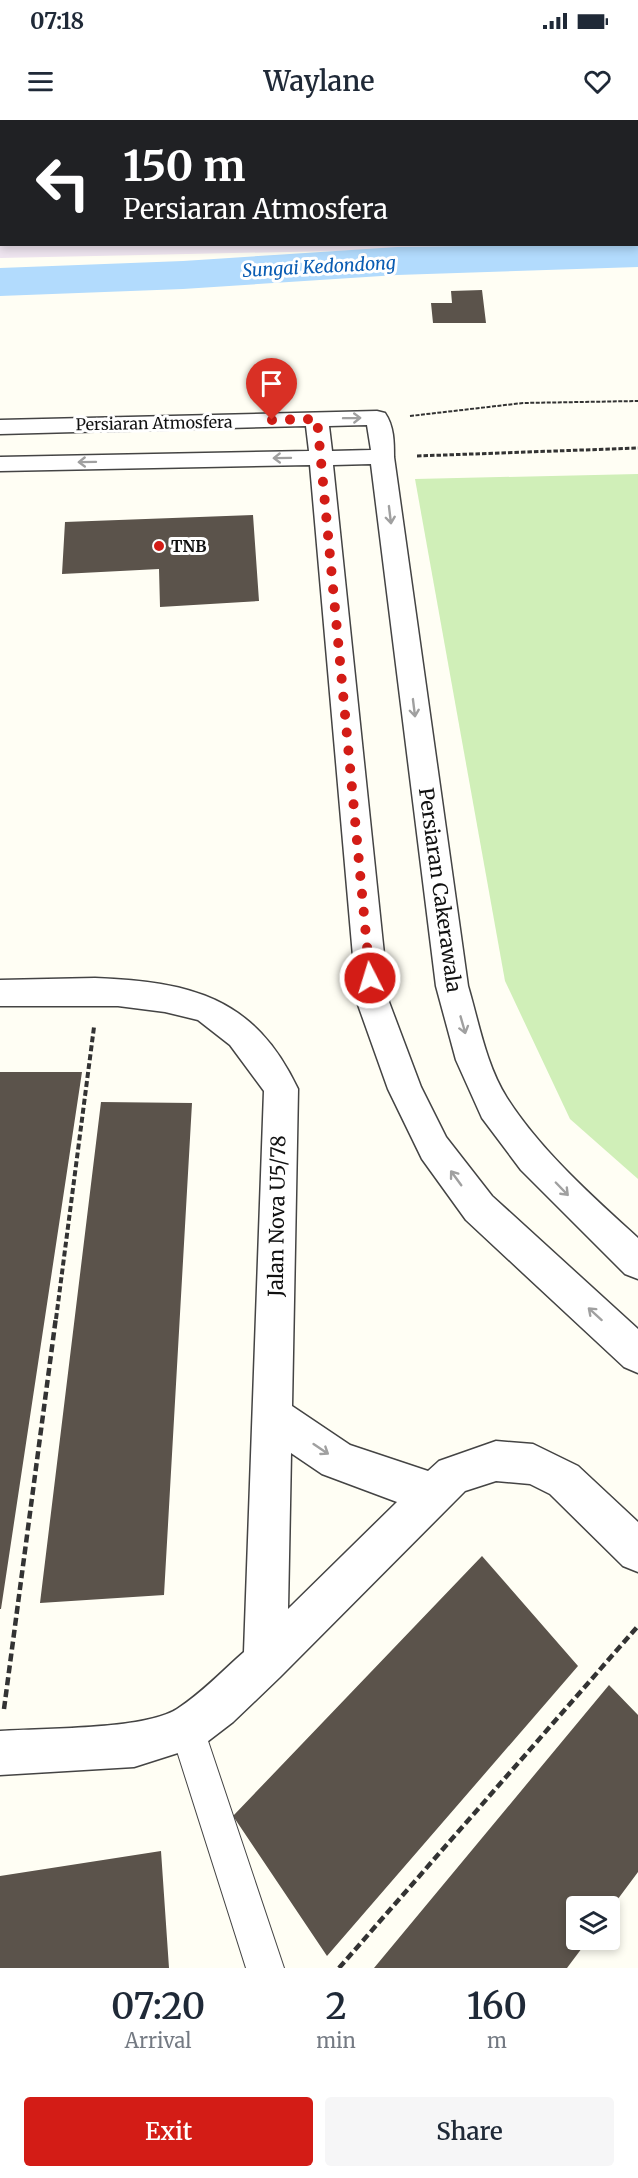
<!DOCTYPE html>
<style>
body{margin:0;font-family:Merriweather,serif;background:#f6f6f7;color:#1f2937;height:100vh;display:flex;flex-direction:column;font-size:22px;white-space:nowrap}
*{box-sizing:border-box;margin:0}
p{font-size:20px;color:#747a83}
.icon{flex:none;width:33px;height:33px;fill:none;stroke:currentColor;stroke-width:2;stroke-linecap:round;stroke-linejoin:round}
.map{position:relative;height:1848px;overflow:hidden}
.side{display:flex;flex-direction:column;background:#fff;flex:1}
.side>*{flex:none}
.guide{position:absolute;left:0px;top:0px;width:639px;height:126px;box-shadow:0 3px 9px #0003;background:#202124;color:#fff;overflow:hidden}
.tools{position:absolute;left:566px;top:1776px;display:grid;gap:12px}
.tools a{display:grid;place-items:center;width:54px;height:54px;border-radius:6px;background:#fff;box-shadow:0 3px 9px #0003;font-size:30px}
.pin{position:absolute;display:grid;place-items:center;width:51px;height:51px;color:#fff;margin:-62px -26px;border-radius:50% 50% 50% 0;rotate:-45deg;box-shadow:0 0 6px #0007}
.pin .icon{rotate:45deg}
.me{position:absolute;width:66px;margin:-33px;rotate:355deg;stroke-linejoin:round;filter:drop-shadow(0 0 4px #0008)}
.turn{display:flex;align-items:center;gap:21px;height:126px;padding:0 24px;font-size:27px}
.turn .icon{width:78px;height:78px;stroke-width:2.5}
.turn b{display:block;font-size:42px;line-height:51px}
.eta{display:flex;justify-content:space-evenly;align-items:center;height:102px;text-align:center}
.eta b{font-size:36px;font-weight:600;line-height:42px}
.action{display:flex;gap:12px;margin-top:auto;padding:12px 24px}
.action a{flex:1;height:69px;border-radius:6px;background:#d31c16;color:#fff;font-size:24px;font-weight:600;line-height:69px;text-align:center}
.action a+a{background:#f6f6f7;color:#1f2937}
.status{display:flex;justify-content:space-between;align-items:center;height:42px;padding:0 30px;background:#fff;direction:ltr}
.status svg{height:16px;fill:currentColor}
header{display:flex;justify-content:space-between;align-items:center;height:78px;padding:0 24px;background:#fff;font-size:27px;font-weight:600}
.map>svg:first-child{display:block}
.industrial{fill:#efe5f0}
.green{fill:#d0efb8}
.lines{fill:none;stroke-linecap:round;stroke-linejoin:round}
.river{fill:#b2dbfd;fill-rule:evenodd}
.building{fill:#5b534b}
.service-casing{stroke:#444;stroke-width:2}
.minor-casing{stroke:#444;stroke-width:3}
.tertiary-casing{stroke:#444;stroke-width:3}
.path-far3{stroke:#333;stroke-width:2;stroke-dasharray:4 1.5;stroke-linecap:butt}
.path-far2{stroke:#333;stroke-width:3;stroke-dasharray:4.5 2;stroke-linecap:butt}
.path-far1{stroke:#333;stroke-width:4;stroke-dasharray:6 3;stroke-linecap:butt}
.path{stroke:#333;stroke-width:4.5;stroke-dasharray:8 4;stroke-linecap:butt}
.service{fill:#fff;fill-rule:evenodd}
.minor{fill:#fff;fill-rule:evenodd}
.tertiary{fill:#fff;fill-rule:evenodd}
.oneway{stroke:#a0a0a0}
.route{stroke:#d31c16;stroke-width:10;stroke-dasharray:0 18}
.poi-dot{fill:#d31c16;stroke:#fff;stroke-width:2}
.labels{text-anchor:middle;stroke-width:6;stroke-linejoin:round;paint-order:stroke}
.far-street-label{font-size:16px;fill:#111;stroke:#fff}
.far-poi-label{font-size:16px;font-weight:bold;fill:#111;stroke:#fff;text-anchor:start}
.far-water-label{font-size:18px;font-style:italic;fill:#095cb3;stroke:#fff}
.street-label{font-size:20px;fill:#111;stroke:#fff}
</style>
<div class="status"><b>07:18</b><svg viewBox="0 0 49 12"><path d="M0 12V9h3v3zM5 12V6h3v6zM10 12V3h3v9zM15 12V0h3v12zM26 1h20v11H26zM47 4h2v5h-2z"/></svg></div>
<header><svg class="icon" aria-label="menu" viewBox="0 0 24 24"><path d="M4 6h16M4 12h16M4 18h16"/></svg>Waylane<svg class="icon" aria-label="heart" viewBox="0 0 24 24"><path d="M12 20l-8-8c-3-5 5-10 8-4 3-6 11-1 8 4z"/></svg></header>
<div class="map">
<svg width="638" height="1848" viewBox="0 0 638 1848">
<rect width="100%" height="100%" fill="#fffef4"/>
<!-- industrial -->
<path class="industrial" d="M0,0H638V124V2H2V124L619,125L0,138Z"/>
<!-- green -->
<path class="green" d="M638,354V1059L570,999L505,861L415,359Z"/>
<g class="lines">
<!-- river -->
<path class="river" d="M638,119V147L397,155L183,169L0,176V148L183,141L397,127L638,124Z"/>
</g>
<!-- building -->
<path class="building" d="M482,170L486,203H433L431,183H452L451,171Z
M253,395L259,481L160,487L159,449L62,454L65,402Z
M0,952H82L1,1489H0Z
M101,982L192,983L164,1475L40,1483Z
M482,1436L578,1546L327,1836L233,1696Z
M609,1565L638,1595V1752L609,1791V1786H576V1820H588L567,1848H374Z
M161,1731L169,1848H0V1756Z"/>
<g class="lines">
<!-- service casing -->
<g class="service-casing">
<path id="service" d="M105,0H119L120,2H106Z
M276,0H290L291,2H277Z
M480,0H494L495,2H481Z
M0,110H2V120H0Z
M187,1592L199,1597L204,1609L284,1848H246L170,1609L175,1597Z"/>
</g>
<!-- minor casing -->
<g class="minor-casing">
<path id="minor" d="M95,858C190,862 254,876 298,969L292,1286L350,1325L428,1351L439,1341L496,1321L533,1324L578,1346L638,1402V1452L623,1446L550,1374L530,1364L496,1361L465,1371L280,1557L233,1602L203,1625L134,1647L0,1655V1611C42,1608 144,1610 177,1589C202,1573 222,1551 244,1532L264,971L230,925L198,900L165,892L118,886H0V860ZM291,1333L322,1354L397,1382L288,1489Z"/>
</g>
<!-- tertiary casing -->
<g class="tertiary-casing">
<path id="tertiary" d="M377,291L385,293C394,306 394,322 394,337L468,866C479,903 486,945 507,978C541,1031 592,1076 638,1118V1159L625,1154L521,1050L482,998L456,940L436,866L371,344L333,345L389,882L421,967L446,1017L492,1076L638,1209V1253L624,1247L466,1100L422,1039L388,969L357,882L310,345L0,351V337L309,331L306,306L0,314V300ZM367,305L371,330L332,331L329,306Z"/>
</g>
<!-- path-far3 -->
<path class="path-far3" d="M410,296L523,283L638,281"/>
<!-- path-far2 -->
<path class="path-far2" d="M417,336L638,328"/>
<!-- path-far1 -->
<path class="path-far1" d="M56,1199L94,907"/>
<!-- path -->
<path class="path" d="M4,1589L56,1197
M339,1848L638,1506"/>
<!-- service -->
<use href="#service" class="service"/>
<!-- minor -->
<use href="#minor" class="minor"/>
<!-- tertiary -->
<use href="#tertiary" class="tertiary"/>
</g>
<!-- one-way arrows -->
<defs><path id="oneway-shaft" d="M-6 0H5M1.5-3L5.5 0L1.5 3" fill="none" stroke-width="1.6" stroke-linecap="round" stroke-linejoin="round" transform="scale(1.5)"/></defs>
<g class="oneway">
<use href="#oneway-shaft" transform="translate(352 298) rotate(-1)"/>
<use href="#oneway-shaft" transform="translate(282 338) rotate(179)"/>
<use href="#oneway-shaft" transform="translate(87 342) rotate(179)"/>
<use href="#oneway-shaft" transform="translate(390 395) rotate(83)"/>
<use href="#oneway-shaft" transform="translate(414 588) rotate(83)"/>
<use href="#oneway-shaft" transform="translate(463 905) rotate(74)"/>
<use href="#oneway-shaft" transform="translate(456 1058) rotate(-126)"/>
<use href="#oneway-shaft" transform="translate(562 1069) rotate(46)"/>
<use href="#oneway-shaft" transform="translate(595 1194) rotate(-138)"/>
<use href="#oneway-shaft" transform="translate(321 1329) rotate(34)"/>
</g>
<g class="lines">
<!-- route -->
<path class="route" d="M272,300L317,299L370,858"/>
</g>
<!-- markers -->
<circle class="poi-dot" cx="159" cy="426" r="6"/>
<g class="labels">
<!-- far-street labels -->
<g class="far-street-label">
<text transform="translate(154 303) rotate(-1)" y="6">Persiaran Atmosfera</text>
</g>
<!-- far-poi labels -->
<g class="far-poi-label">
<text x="171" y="432">TNB</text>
</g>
<!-- far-water labels -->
<g class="far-water-label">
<text transform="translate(319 147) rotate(-3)" y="6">Sungai Kedondong</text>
</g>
<!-- street labels -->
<g class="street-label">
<text transform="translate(440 770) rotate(82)" y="7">Persiaran Cakerawala</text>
<text transform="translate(277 1096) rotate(-89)" y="7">Jalan Nova U5/78</text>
</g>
</g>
</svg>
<div class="tools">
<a><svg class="icon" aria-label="layers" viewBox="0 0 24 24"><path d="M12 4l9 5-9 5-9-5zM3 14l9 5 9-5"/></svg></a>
</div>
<div class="pin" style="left:272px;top:300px;background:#d93025"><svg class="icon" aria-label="arrive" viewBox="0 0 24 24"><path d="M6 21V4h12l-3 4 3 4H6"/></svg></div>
<svg class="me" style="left:370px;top:858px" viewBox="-20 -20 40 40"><circle r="17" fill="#d31c16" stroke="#fff" stroke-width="3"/><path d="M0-11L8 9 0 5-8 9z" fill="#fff"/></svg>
<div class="guide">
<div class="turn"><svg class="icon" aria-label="left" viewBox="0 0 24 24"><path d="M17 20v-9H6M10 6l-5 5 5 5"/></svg><div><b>150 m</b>Persiaran Atmosfera</div></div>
</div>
</div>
<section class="side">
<div class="eta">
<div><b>07:20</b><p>Arrival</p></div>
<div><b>2</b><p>min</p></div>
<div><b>160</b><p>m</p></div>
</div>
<div class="action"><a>Exit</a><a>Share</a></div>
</section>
